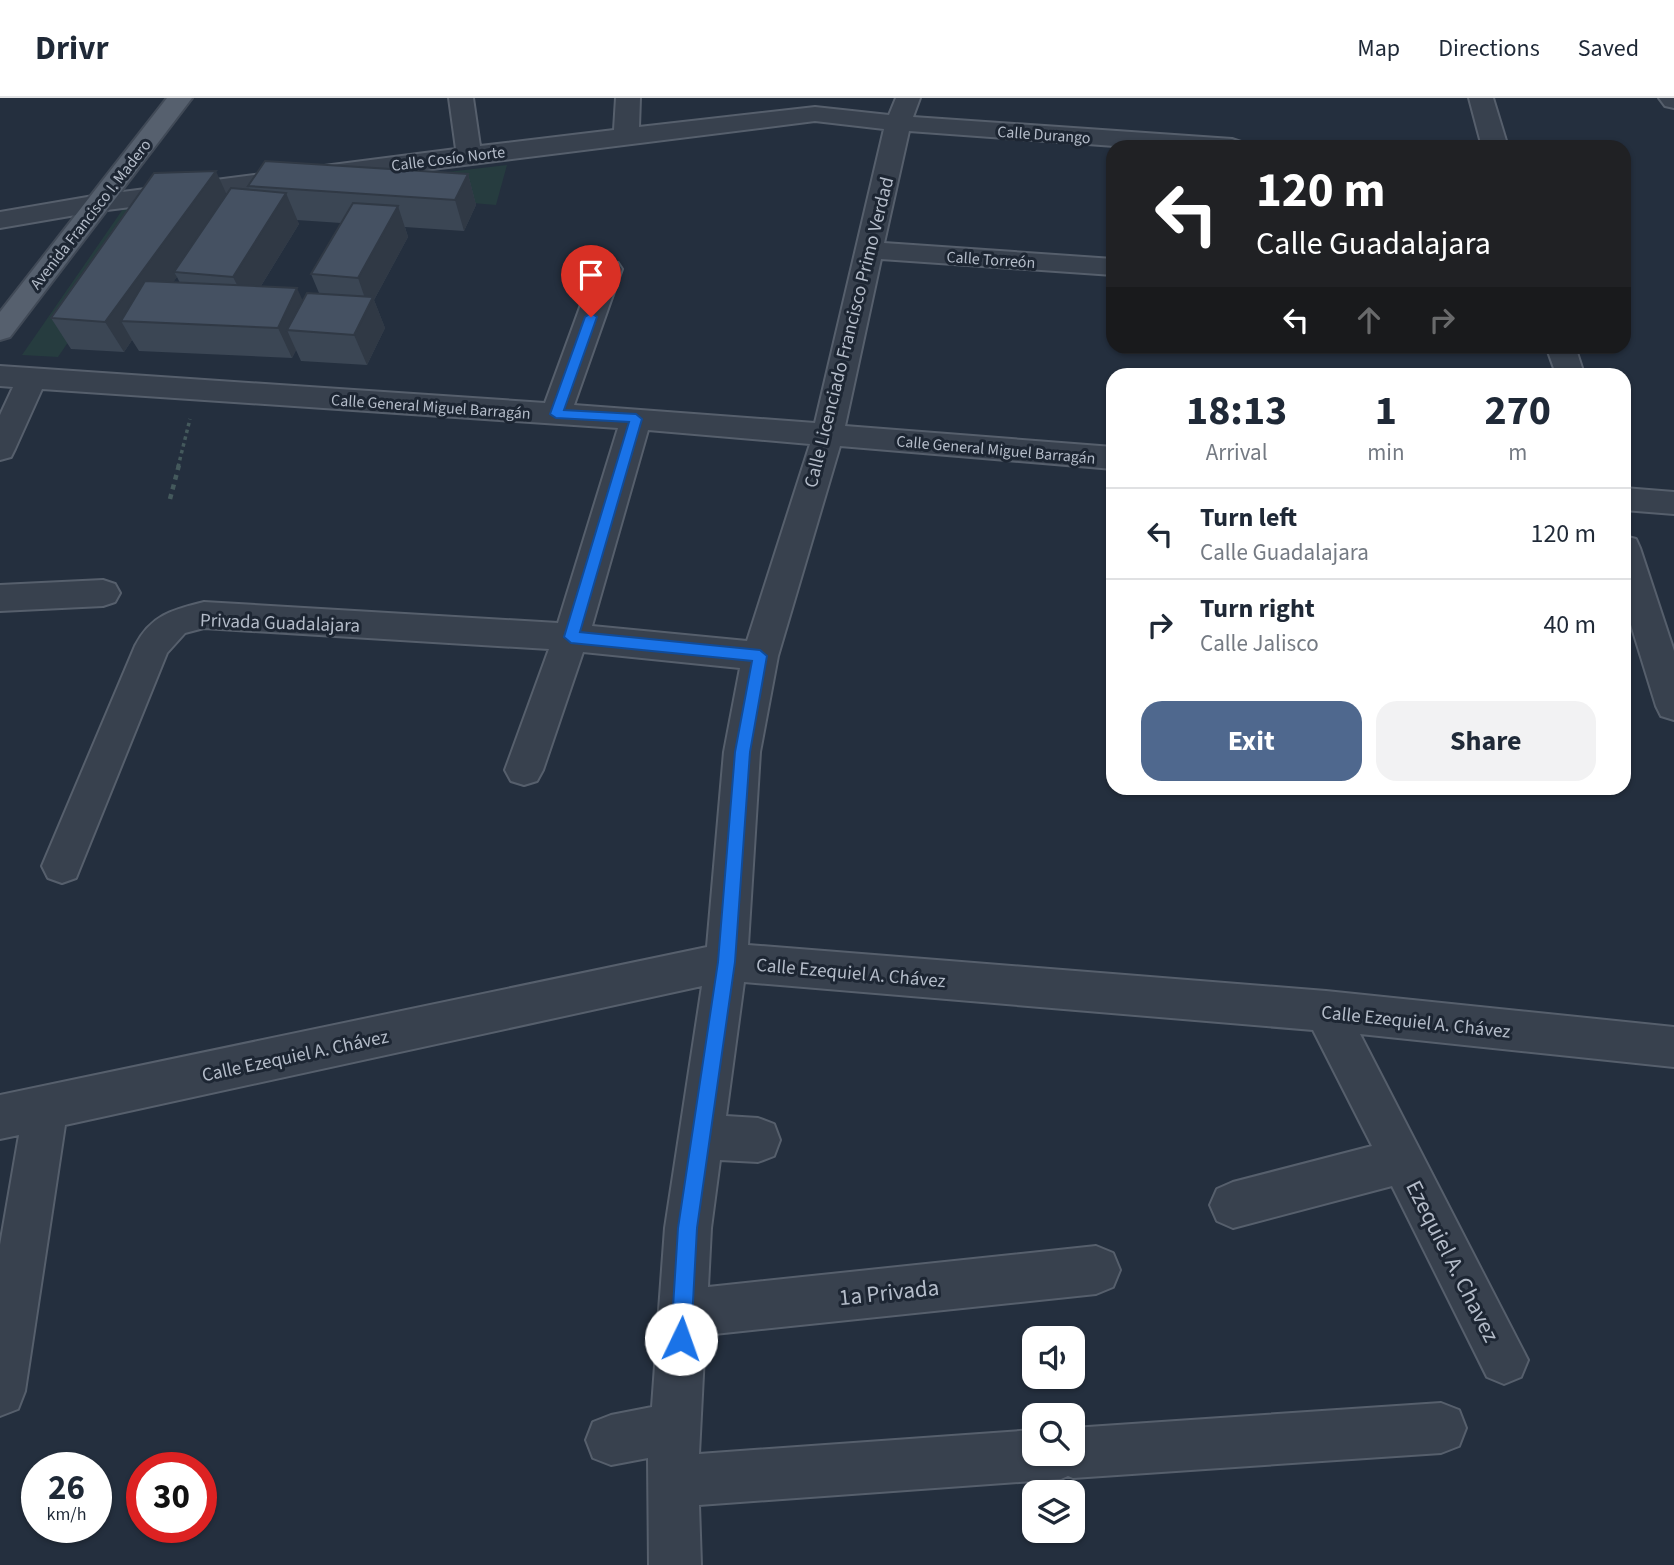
<!DOCTYPE html>
<meta charset="utf-8">
<style>
body{margin:0;font-family:"Source Sans 3",sans-serif;background:#f2f2f3;color:#1f2937;height:100vh;display:flex;flex-direction:column;font-size:26px;white-space:nowrap}
*{box-sizing:border-box;margin:0}
p{font-size:23px;color:#747a83}
.icon{flex:none;width:38px;height:38px;fill:none;stroke:currentColor;stroke-width:2;stroke-linecap:round;stroke-linejoin:round}
.map{position:relative;flex:1;overflow:hidden}
.side{position:absolute;left:1106px;top:270px;width:525px;height:427px;display:flex;flex-direction:column;background:#fff;border-radius:21px;box-shadow:0 2px 5px #0004}
.side>*{flex:none}
.banner{position:absolute;left:1106px;top:42px;width:525px;height:214px;border-radius:21px;box-shadow:0 2px 5px #0004;background:#202124;color:#fff;overflow:hidden}
.buttons{position:absolute;left:1022px;top:1228px;display:grid;gap:14px}
.buttons a{display:grid;place-items:center;width:63px;height:63px;border-radius:14px;background:#fff;box-shadow:0 2px 5px #0004;font-size:35px}
.speed{position:absolute;left:21px;top:1354px;display:flex;gap:14px;font-size:35px;font-weight:700;text-align:center}
.speed>*{display:grid;place-content:center;width:91px;height:91px;border-radius:50%;background:#fff;box-shadow:0 2px 5px #0004;line-height:1}
.speed small{font-size:18px;font-weight:400}
.speed .limit{border:10px solid #d22;background:#fff;color:#111}
.pin{position:absolute;display:grid;place-items:center;width:60px;height:60px;color:#fff;margin:-72px -30px;border-radius:50% 50% 50% 0;rotate:-45deg;box-shadow:0 0 7px #0007}
.pin .icon{rotate:45deg}
.me{position:absolute;width:77px;margin:-38px;rotate:3deg;stroke-linejoin:round;filter:drop-shadow(0 0 5px #0008)}
.turn{display:flex;align-items:center;gap:24px;height:147px;padding:0 35px;font-size:32px}
.turn .icon{width:91px;height:91px;stroke-width:2.5}
.turn b{display:block;font-size:49px;line-height:60px}
.lanes{display:flex;align-items:center;height:66px;padding:0 35px;background:#0003;justify-content:center;gap:35px;direction:ltr}
.lanes .off{opacity:.35}
.eta{display:flex;justify-content:space-evenly;align-items:center;height:119px;text-align:center}
.eta b{font-size:42px;font-weight:700;line-height:49px}
.button{display:flex;gap:14px;margin-top:auto;padding:14px 35px}
.button a{flex:1;height:80px;border-radius:21px;background:#4f688e;color:#fff;font-size:28px;font-weight:700;line-height:80px;text-align:center}
.button a+a{background:#f2f2f3;color:#1f2937}
ul{padding:0;list-style:none}
li{display:flex;align-items:center;gap:21px;height:91px;padding:0 35px;border-top:2px solid #e0e1e3}
li div{flex:1}
li b{display:block;font-size:26px}
li em{font-style:normal}
header{display:flex;align-items:center;gap:42px;box-sizing:border-box;height:98px;padding:0 35px;background:#fff;border-bottom:2px solid #e0e1e3}
header strong{font-size:33px}
nav{display:flex;gap:38px;margin-inline-start:auto;font-size:24px}
.map>svg:first-child{display:block}
.green{fill:#263c3f}
.lines{fill:none;stroke-linecap:round;stroke-linejoin:round}
.minor-casing{stroke:#565f6c;stroke-width:4}
.major-casing{stroke:#414a57;stroke-width:4}
.path-far1{stroke:#44595c;stroke-width:3.5;stroke-dasharray:3.5 3.5;stroke-linecap:butt}
.path{stroke:#44595c;stroke-width:4.5;stroke-dasharray:5 5;stroke-linecap:butt}
.minor{fill:#38414e;fill-rule:evenodd}
.major{fill:#56606e;fill-rule:evenodd}
.wall{fill:#3b4654;fill-rule:evenodd}
.shaded-wall{fill:#303945}
.building{fill:#455162;stroke:#303945;stroke-width:2}
.route{fill:#1a73e8;stroke:#114b97;stroke-width:2}
.labels{text-anchor:middle;stroke-width:6;stroke-linejoin:round;paint-order:stroke}
.far-street-label{font-size:16px;fill:#b4bcc9;stroke:#1d2633}
.street-label{font-size:19px;fill:#b4bcc9;stroke:#1d2633}
.near-street-label{font-size:23px;fill:#b4bcc9;stroke:#1d2633}
</style>
<header>
<strong>Drivr</strong>
<nav><a>Map</a><a>Directions</a><a>Saved</a></nav>
</header>
<div class="map">
<svg width="1674" height="1467" viewBox="0 0 1674 1467">
<rect width="100%" height="100%" fill="#242f3e"/>
<!-- green -->
<path class="green" d="M507,67L496,107L424,101L439,75Z
M162,106L58,259L22,257L123,111Z"/>
<g class="lines">
<!-- minor casing -->
<g class="minor-casing">
<path id="minor" d="M449,0H473L480,48L614,32L616,0H640L639,29L815,9L889,17L896,0H920L913,19L1232,41L1241,44L1245,49H1128L909,33L884,145L1113,161V177L881,161L845,328L1113,349V371L840,348L778,558L760,654L748,847L1326,893L1674,929V969L1360,936L1528,1262L1521,1279L1504,1286L1487,1279L1392,1088L1233,1130L1217,1123L1210,1107L1217,1091L1233,1084L1372,1048L1313,932L744,884L726,1018L758,1020L774,1026L780,1042L774,1058L758,1064L720,1062L711,1130L708,1189L1096,1148L1113,1155L1120,1172L1113,1189L1096,1196L705,1237L699,1356L1034,1332V1356H1073V1330L1441,1305L1459,1312L1466,1330L1459,1348L1441,1355L1073,1380L1068,1378L1061,1381L699,1407L701,1467H649L648,1360L611,1367L593,1360L586,1342L593,1324L611,1317L652,1309L665,1130L702,888L65,1027L25,1293L18,1311L0,1318V1147L19,1037L0,1041V997L707,849L724,654L740,570L583,554L543,672L537,683L524,687L511,683L505,672L549,551L204,530L185,535L167,555L76,780L62,785L48,780L42,768L135,548C151,517 172,512 204,504L558,525L618,330L42,291L15,351L11,359L0,362V317L13,289L0,288V268L545,305L594,171L598,165L608,163L618,165L622,171L574,307L815,325L884,31L815,23L99,113L0,130V114L99,97L456,51ZM648,332L810,346L747,543L592,528Z
M1469,0H1493L1508,49H1482Z
M1659,0H1674V10L1665,8Z
M1546,248H1575L1584,276H1556Z
M1624,390L1674,394V416L1624,412Z
M1624,438L1636,441L1640,450L1674,553V622L1661,618L1656,608L1624,504Z
M103,482L115,486L120,495L115,504L103,508L0,513V487Z"/>
</g>
<!-- major casing -->
<g class="major-casing">
<path id="major" d="M167,0H192L10,239L0,242V214Z"/>
</g>
<!-- path-far1 -->
<path class="path-far1" d="M178,369L190,321"/>
<!-- path -->
<path class="path" d="M170,401L179,367"/>
<!-- minor -->
<use href="#minor" class="minor"/>
<!-- major -->
<use href="#major" class="major"/>
</g>
<!-- wall -->
<path class="wall" d="M468,76L476,107L464,133L405,129L408,139L374,202L385,230L367,267L301,263L296,252L292,260L139,253L132,242L124,254L71,251L51,220L227,97L250,92L248,88ZM297,122L341,125L311,176L319,195L303,202L261,188L299,126ZM177,179L180,185L173,184Z"/>
<!-- shaded-wall -->
<path class="shaded-wall" d="M216,73L230,104L174,174L177,179L145,224L121,223L132,242L124,254L105,224Z
M468,76L476,107L464,133L455,102Z
M286,95L299,126L248,209L233,179Z
M398,108L408,139L374,202L385,230L367,267L354,237L368,209L358,180Z
M297,190L311,221L287,232L296,252L292,260L278,230Z"/>
<!-- building -->
<path class="building" d="M265,63L468,76L455,102L248,88Z
M216,73L105,224L51,220L154,75Z
M231,90L286,95L233,179L174,174Z
M353,105L398,108L358,180L311,176Z
M145,183L297,190L278,230L121,223Z
M307,195L373,199L354,237L287,232Z"/>
<!-- route -->
<path class="route" d="M591,215L597,219L564,312L636,316L642,321L580,534L760,552L767,558L750,654L735,864L697,1130L691,1241L688,1248L681,1251L673,1248L671,1241L678,1130L718,864L735,654L752,563L571,545L564,539L629,324L556,320L550,316L585,219Z"/>
<g class="labels">
<!-- far-street labels -->
<g class="far-street-label">
<text transform="translate(1044 36) rotate(4)" y="6">Calle Durango</text>
<text transform="translate(448 60) rotate(-7)" y="6">Calle Cosío Norte</text>
<text transform="translate(90 116) rotate(-52)" y="6">Avenida Francisco I. Madero</text>
<text transform="translate(991 161) rotate(4)" y="6">Calle Torreón</text>
<text transform="translate(431 308) rotate(4)" y="6">Calle General Miguel Barragán</text>
<text transform="translate(996 351) rotate(5)" y="6">Calle General Miguel Barragán</text>
</g>
<!-- street labels -->
<g class="street-label">
<text transform="translate(848 234) rotate(-76)" y="7">Calle Licenciado Francisco Primo Verdad</text>
<text transform="translate(280 524) rotate(2)" y="7">Privada Guadalajara</text>
<text transform="translate(851 874) rotate(5)" y="7">Calle Ezequiel A. Chávez</text>
<text transform="translate(1416 923) rotate(6)" y="7">Calle Ezequiel A. Chávez</text>
<text transform="translate(295 957) rotate(-12)" y="7">Calle Ezequiel A. Chávez</text>
</g>
<!-- near-street labels -->
<g class="near-street-label">
<text transform="translate(1453 1163) rotate(63)" y="8">Ezequiel A. Chavez</text>
<text transform="translate(889 1194) rotate(-6)" y="8">1a Privada</text>
</g>
</g>
</svg>
<div class="buttons">
<a><svg class="icon" aria-label="sound" viewBox="0 0 24 24"><path d="M4 9h4l5-4v14l-5-4H4zM17 9q2 3 0 6"/></svg></a>
<a><svg class="icon" aria-label="search" viewBox="0 0 24 24"><circle cx="10" cy="10" r="6"/><path d="M15 15l6 6"/></svg></a>
<a><svg class="icon" aria-label="layers" viewBox="0 0 24 24"><path d="M12 4l9 5-9 5-9-5zM3 14l9 5 9-5"/></svg></a>
</div>
<div class="speed"><div>26<small>km/h</small></div><div class="limit">30</div></div>
<div class="pin" style="left:591px;top:219px;background:#d93025"><svg class="icon" aria-label="arrive" viewBox="0 0 24 24"><path d="M6 21V4h12l-3 4 3 4H6"/></svg></div>
<svg class="me" style="left:681px;top:1241px" viewBox="-20 -20 40 40"><circle r="19" fill="#fff"/><path d="M0-13L10 11 0 6-10 11z" fill="#1a73e8"/></svg>
<div class="banner">
<div class="turn"><svg class="icon" aria-label="left" viewBox="0 0 24 24"><path d="M17 20v-9H6M10 6l-5 5 5 5"/></svg><div><b>120 m</b>Calle Guadalajara</div></div>
<div class="lanes"><svg class="icon" aria-label="left" viewBox="0 0 24 24"><path d="M17 20v-9H6M10 6l-5 5 5 5"/></svg><svg class="icon off" aria-label="ahead" viewBox="0 0 24 24"><path d="M12 20V5M6 11l6-6 6 6"/></svg><svg class="icon off" aria-label="right" viewBox="0 0 24 24"><path d="M7 20v-9h11M14 6l5 5-5 5"/></svg></div>
</div>
<section class="side">
<div class="eta">
<div><b>18:13</b><p>Arrival</p></div>
<div><b>1</b><p>min</p></div>
<div><b>270</b><p>m</p></div>
</div>
<ul>
<li><svg class="icon" aria-label="left" viewBox="0 0 24 24"><path d="M17 20v-9H6M10 6l-5 5 5 5"/></svg><div><b>Turn left</b><p>Calle Guadalajara</p></div><em>120 m</em></li>
<li><svg class="icon" aria-label="right" viewBox="0 0 24 24"><path d="M7 20v-9h11M14 6l5 5-5 5"/></svg><div><b>Turn right</b><p>Calle Jalisco</p></div><em>40 m</em></li>
</ul>
<div class="button"><a>Exit</a><a>Share</a></div>
</section>
</div>
